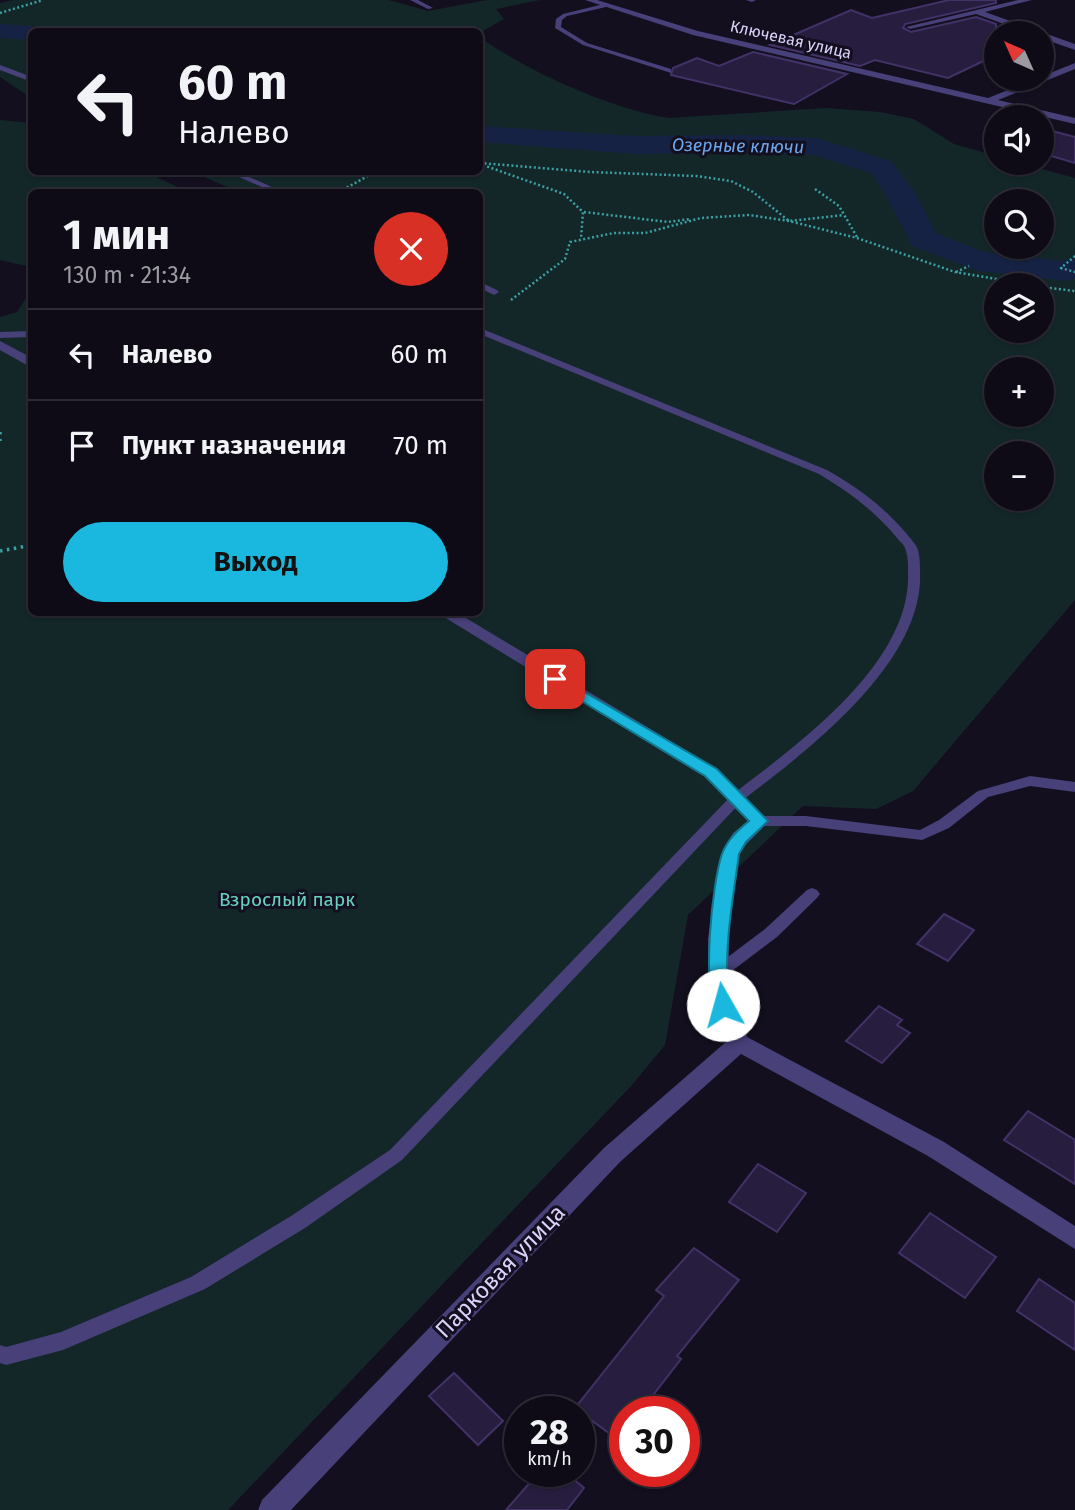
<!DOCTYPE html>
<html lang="ru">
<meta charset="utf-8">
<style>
body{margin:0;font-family:"Fira Sans",sans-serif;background:#171420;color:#f1f3f6;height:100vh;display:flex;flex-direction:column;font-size:26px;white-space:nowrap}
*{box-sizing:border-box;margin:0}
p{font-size:23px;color:#9b9ba1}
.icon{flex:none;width:38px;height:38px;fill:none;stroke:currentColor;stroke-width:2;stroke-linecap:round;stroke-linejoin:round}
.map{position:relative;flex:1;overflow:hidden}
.side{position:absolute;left:28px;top:189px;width:455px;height:427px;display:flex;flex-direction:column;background:#0e0b17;border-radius:10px;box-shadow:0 2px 5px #0004,0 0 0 2px #2e2b36}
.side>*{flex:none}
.top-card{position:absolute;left:28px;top:28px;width:455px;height:147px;border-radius:10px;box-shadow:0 2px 5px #0004,0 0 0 2px #2e2b36;background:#0e0b17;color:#f1f3f6;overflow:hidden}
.needle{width:46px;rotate:315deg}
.controls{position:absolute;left:984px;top:21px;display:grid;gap:14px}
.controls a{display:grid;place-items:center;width:70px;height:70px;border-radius:50%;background:#0e0b17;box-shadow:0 2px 5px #0004,0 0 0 2px #2e2b36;font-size:35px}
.speed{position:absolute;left:504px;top:1396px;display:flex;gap:14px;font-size:35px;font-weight:700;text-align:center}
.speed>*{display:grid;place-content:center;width:91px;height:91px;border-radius:50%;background:#0e0b17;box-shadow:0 2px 5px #0004,0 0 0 2px #2e2b36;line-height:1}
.speed small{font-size:18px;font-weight:400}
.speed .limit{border:10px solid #d22;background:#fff;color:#111}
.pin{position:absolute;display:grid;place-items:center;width:60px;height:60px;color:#fff;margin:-30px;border-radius:14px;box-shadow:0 4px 10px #0006}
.me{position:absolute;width:77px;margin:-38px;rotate:353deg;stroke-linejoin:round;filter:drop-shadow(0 0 5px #0008)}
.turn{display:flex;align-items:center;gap:24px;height:147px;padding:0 35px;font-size:32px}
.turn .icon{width:91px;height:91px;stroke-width:2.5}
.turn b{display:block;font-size:49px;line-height:60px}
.round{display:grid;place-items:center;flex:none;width:74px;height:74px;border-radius:37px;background:#171420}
.head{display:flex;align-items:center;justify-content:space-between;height:119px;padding:0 35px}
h1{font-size:42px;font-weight:700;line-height:52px}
.primary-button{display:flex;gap:14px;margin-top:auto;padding:14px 35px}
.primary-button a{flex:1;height:80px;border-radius:42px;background:#1ab8de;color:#111;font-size:28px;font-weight:700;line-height:80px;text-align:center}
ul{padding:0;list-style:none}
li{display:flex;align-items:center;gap:21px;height:91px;padding:0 35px;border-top:2px solid #2e2b36}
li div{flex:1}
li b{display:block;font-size:26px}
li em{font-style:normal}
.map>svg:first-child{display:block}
.green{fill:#132728;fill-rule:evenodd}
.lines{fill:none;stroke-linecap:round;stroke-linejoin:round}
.river{fill:#152243;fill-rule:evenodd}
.building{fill:#271d3e;stroke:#423267;stroke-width:2}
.path-far1{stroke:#3ca1a4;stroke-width:2.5;stroke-dasharray:2 2.5;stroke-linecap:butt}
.path{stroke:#3ca1a4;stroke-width:3.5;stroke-dasharray:2.5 4.5;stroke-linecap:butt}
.service{fill:#474079;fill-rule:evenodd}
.minor{fill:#474079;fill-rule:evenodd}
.route{fill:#1ab8de;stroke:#117890;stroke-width:2}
.labels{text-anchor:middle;stroke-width:6;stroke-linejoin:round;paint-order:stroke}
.far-street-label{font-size:16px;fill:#dbd2fa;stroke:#130f1f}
.far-water-label{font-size:18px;font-style:italic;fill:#6ca6ee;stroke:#130f1f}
.park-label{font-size:19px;fill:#67d1c0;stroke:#130f1f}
.near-street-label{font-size:23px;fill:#dbd2fa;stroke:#130f1f}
</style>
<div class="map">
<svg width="1075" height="1510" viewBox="0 0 1075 1510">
<rect width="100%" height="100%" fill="#130f1f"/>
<!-- green -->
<path class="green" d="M13,0H389L428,11L487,0H540L496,9L504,19L483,31L480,37C525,71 614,110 669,118L826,108L880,112L914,119L954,144L996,156V163H1020L1075,178V600L913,791L876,809L803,806L688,915L665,1045L632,1085L228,1510H0V317L17,312L26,298L31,295L32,612H480V192H239L192,172H480V32H32L31,98L0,77V3ZM996,201H1041V247H996ZM996,285H1041V331H996ZM996,369H1041V415H996ZM996,453H1041V499H996Z
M0,120L31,123L32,172H145L189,192H32L31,267L0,260Z"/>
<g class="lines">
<!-- river -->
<path class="river" d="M0,24L32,26L43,32H32V40L0,38Z
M480,126L636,136L744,135L816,138L891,161L914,191L936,233L984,252L1064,261L1075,258V279L1067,281L978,271L912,246L884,192L871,173L814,155L744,153L636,154L480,142Z"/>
</g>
<!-- building -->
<path class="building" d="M949,0H996V3L905,24L903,28L911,32L976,17L996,24V55L948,78L875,60L860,66L770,45L851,10L872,18Z
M753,52L847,74L794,104L671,75L673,68L697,58L719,66Z
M1041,128L1075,137V163L1041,153Z
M944,914L974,930L948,961L917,944Z
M879,1006L902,1020L897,1025L910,1033L882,1063L846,1041Z
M1028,1111L1075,1140V1184L1004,1140Z
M758,1164L806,1193L777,1232L729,1202Z
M930,1213L996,1257L965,1298L899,1253Z
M694,1248L739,1280L677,1356L681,1359L640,1412H625V1445L575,1408L664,1296L656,1290Z
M1039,1279L1075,1303V1350L1017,1311Z
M454,1373L503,1421L478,1445L429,1396Z
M539,1472H565L584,1488L567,1510H506Z"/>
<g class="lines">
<!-- path-far1 -->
<path class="path-far1" d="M0,13L43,0
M480,163L590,172L696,176L731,181L753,192L789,221L844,215
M483,165L564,194L583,212L581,238
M815,189L839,206L857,237
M339,192L375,172
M584,212L668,222L690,219
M1075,256L1061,268L1075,272
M956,272L969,266
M1041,287L1075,291
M511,300L565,259L570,242L614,233H645L701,218L749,215L789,221L857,238L955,272L1032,285"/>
<!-- path -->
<path class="path" d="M0,432V441
M0,551L32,545"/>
<!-- service -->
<path class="service" d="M410,0H418L433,8L428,9Z
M604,4L606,7L567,16L562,20L561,27L587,43L671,69V73L583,45L555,28L556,19L563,14Z
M0,65L32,77V82L0,70Z
M1032,109L1039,111L1032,117H1024Z
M228,172H238L283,192H273Z
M480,282L497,290L499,292L494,295L480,288Z
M480,328L827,470C857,487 883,506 906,533C910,538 916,544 918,550C920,557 920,565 920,571C925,662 808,750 743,800L402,1160L305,1228L205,1289L63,1350L6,1365L0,1363V1345L6,1347L61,1332L191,1277L291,1216L390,1150L733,794C798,744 912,663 908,572C908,565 908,557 906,551C905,545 900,542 897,538C875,511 849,492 819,474L480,334Z
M32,331V337L0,338V332Z
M1030,776L1075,782V792L1030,786L988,797L949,828L922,840L806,826H759L752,821L759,816H806L920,830L939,820L978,791Z
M812,888L817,890L820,894L817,898L777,937L724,977L718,979L712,977L710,973L712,969L765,929L807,890Z"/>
<!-- minor -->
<path class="minor" d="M585,0H597L698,31L988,98L1075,63V69L998,100L1075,118V124L693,35Z
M746,0H756L752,2Z
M1018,0H1032L985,12L1075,44V50L1041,38V33H1029L976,14L910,29L906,27Z
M0,341L32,358V368L0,350Z
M436,612H456L717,769L765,817L768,821C760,833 747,841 739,854C730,926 718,968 747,1037L944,1142L1075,1226V1249L928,1156L741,1054L620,1162L291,1510H258L262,1500L604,1148L727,1041L713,1005L708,973V939L721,854L733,833L748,821L705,777Z"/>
</g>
<!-- route -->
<path class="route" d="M555,675L717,769L768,821L746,842L739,854C734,892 727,929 727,968C728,981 735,999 729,1010L723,1012L716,1010C702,985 712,883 722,854C727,840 738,830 749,821L705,776L550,682L548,679L550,676Z"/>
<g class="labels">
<!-- far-street labels -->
<g class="far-street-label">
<text transform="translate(791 39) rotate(13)" y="6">Ключевая улица</text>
</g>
<!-- far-water labels -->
<g class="far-water-label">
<text transform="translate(738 146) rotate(1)" y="6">Озерные ключи</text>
</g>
<!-- park labels -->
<g class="park-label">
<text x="287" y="906">Взрослый парк</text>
</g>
<!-- near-street labels -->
<g class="near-street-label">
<text transform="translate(500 1271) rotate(-46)" y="8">Парковая улица</text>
</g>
</g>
</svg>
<div class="controls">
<a><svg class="needle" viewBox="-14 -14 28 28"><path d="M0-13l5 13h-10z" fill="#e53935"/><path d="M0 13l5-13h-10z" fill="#9b9ba1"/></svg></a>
<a><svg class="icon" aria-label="sound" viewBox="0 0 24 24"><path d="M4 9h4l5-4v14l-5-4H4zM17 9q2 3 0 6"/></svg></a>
<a><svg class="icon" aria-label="search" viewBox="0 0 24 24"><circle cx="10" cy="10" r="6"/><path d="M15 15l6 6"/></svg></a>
<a><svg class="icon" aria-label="layers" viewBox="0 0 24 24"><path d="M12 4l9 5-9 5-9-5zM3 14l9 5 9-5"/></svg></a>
<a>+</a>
<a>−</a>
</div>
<div class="speed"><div>28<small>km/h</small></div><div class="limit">30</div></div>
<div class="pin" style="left:555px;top:679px;background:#d93025"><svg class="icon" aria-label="arrive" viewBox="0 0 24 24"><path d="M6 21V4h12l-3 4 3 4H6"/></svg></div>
<svg class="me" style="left:723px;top:1005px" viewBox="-20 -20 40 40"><circle r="19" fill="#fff"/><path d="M0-13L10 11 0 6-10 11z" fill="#1ab8de"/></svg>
<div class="top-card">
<div class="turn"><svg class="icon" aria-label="left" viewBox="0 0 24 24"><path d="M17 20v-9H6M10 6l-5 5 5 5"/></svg><div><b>60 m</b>Налево</div></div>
</div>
<section class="side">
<div class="head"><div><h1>1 мин</h1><p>130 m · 21:34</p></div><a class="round" style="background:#d93025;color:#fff"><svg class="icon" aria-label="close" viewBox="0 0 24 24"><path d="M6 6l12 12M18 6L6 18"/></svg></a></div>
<ul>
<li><svg class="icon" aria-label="left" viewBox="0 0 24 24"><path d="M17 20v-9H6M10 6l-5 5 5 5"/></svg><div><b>Налево</b></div><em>60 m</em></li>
<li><svg class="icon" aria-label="arrive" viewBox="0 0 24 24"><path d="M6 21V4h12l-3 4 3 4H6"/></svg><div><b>Пункт назначения</b></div><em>70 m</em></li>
</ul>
<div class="primary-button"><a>Выход</a></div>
</section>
</div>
